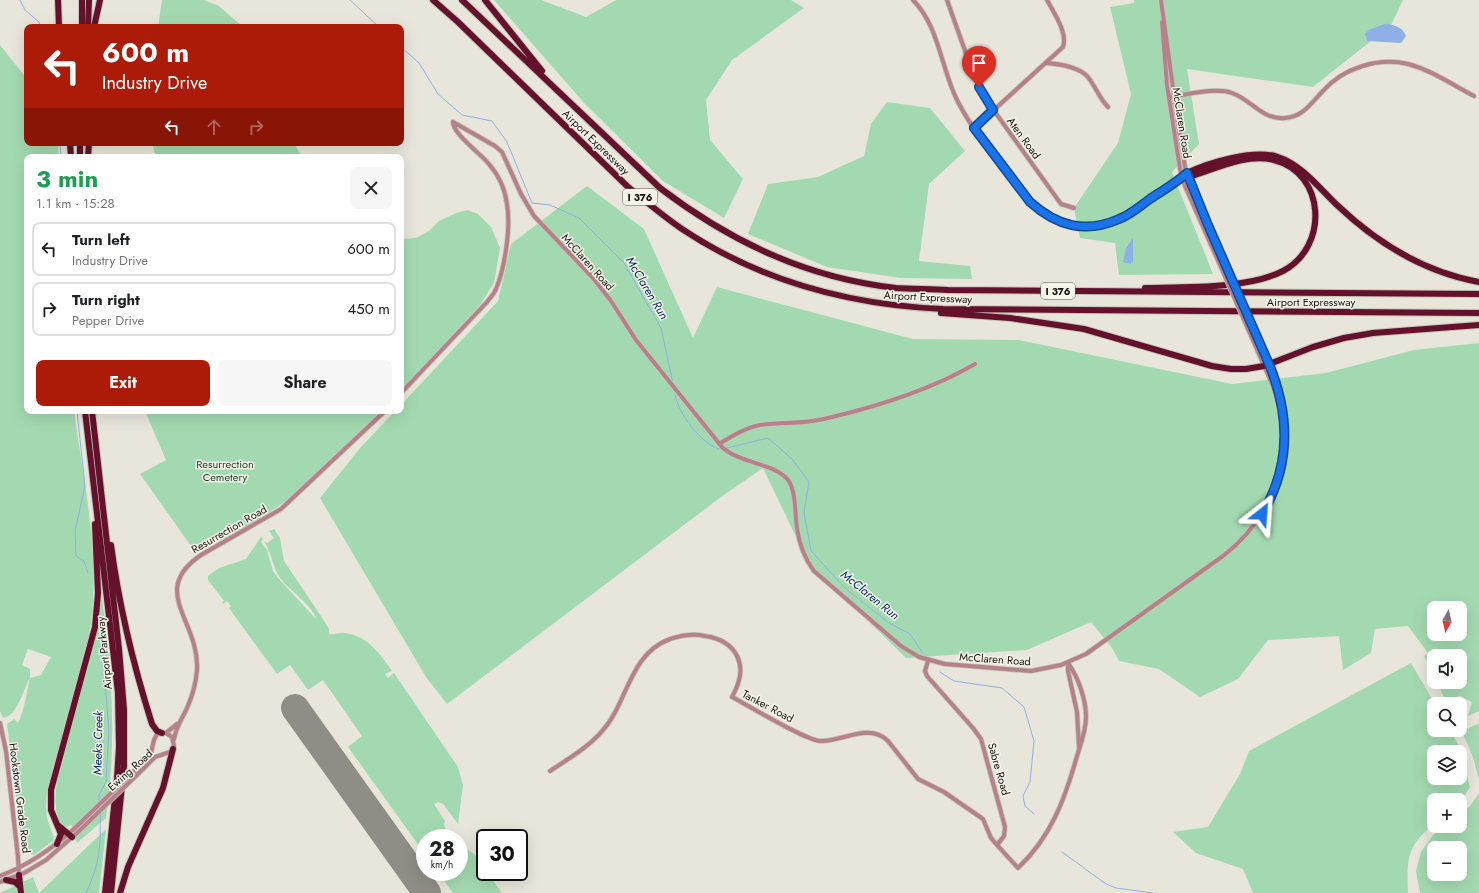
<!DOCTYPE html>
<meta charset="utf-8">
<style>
body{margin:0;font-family:Jost,sans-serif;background:#f6f6f6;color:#202124;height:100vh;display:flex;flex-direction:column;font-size:15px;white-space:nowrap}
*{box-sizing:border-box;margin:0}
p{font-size:13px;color:#757577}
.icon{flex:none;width:22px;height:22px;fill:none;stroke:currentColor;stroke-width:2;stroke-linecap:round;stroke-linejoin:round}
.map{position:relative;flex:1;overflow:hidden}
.side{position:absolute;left:24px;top:154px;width:380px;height:260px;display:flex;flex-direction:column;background:#fff;border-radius:8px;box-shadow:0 4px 16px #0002}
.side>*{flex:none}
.top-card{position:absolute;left:24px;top:24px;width:380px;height:122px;border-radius:8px;box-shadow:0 4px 16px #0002;background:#ab1b07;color:#fff;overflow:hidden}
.needle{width:26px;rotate:188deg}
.fabs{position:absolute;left:1427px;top:601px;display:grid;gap:8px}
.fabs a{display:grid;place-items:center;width:40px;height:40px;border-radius:8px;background:#fff;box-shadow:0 4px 16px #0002;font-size:20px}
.speed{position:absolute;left:416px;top:829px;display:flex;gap:8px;font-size:20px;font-weight:700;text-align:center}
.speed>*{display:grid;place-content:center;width:52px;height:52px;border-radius:50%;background:#fff;box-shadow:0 4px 16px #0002;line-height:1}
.speed small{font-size:10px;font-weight:400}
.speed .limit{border:2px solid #111;border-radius:6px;background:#fff;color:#111}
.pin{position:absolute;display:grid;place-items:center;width:34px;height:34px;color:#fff;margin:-41px -17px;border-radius:50% 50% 50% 0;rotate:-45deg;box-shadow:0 0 4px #0007}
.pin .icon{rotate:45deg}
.me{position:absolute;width:44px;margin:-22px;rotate:28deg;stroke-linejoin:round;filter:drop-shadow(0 0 3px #0008)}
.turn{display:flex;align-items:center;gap:14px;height:84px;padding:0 12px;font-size:18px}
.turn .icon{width:52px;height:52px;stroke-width:2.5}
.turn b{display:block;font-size:28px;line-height:34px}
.lanes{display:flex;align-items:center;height:38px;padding:0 12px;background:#0003;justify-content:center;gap:20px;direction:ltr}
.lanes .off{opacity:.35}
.round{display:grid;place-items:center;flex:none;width:42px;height:42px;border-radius:8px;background:#f6f6f6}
.summary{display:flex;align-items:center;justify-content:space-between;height:68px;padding:0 12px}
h1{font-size:24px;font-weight:700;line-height:30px;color:#1e9e55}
.action{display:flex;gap:8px;margin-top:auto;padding:8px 12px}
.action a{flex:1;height:46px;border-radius:8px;background:#ab1b07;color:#fff;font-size:16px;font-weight:700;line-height:46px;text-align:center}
.action a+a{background:#f6f6f6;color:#202124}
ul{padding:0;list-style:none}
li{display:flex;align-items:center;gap:12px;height:54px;margin:0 8px 6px;padding:0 4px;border:2px solid #e0e0e0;border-radius:8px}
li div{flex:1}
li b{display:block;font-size:15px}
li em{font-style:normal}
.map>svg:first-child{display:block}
.green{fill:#a3d9b1;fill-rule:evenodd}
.water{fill:#8eb0e4}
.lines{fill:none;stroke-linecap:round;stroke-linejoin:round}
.stream{stroke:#8eb0e4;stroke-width:1}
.runway{stroke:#8f8e86;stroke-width:28}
.minor-casing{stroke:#c6c4ba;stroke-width:5.5}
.highway-casing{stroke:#c6c4ba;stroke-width:8}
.minor{stroke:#b6828a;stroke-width:4}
.highway{stroke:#64122c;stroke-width:6}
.minor-bridge-casing{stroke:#c6c4ba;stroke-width:5.5;stroke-linecap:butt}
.minor-bridge{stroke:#b6828a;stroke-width:4}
.route-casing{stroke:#114b97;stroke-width:10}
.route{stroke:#1a73e8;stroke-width:7}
.labels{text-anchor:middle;stroke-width:3;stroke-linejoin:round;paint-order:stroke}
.shield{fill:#f6f3e8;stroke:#575650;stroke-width:1}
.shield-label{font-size:10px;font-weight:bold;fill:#13120f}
.street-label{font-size:11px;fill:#13120f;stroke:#f6f3e8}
.park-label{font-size:11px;fill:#0e3b1f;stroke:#f6f3e8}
.water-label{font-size:12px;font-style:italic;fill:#022c68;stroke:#f6f3e8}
</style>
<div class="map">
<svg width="1479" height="893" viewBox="0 0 1479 893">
<rect width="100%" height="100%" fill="#e8e6db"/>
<!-- green -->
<path class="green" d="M162,0H204L219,6L243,27H158Z
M494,0H541L586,17L616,0H791L804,8L732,60L706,100L710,140L743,179L724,218L663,181L585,104Z
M1134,0H1403L1391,25L1313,87L1187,69L1199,144L1172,172L1213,274L1119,275L1115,243L1080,238L1074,208L1118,143L1131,94L1110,7L1134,3Z
M0,45L27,79V143H58L59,157H27V411H74C84,482 102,565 89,635L47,794L46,807L47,818L54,838L53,841L34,855L25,852L22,847L7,724L14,719L18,723C25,709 26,694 30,678C23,689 18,716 3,718L0,711ZM28,649L51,657L41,675L30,678V669L22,665Z
M887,102L930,108L965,151L929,184L919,261L970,266L972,279L900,278L827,267L748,234L768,184L818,177L864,156L871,124Z
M152,143H294L299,152L305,157H156Z
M587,186L644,229L693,338L717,287L913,339L1019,340L1232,384L1326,373L1414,350L1479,343V711L1468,716L1472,702L1460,696L1445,700L1437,682H1460V656H1434V676L1424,656L1428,653L1408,626L1375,629L1371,653L1343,670L1339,636L1268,640L1238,679L1200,697L1159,669L1119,661L1112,648L1091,622L1027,650L906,658L808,562L763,468L721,497L447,704L426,677L320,498L361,447L395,411H401V405L498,301L511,244ZM1434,608H1460V634H1434Z
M467,210L478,214L491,227L500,248L494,283L480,305L401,390V239L416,238L429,231L439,221L456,213Z
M145,411H381L287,500L254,523L196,553L140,474L166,460Z
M274,529L280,538L284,561L321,616L329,629V634C335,635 339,632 345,633C368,636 380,654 392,671L385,674L388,678L394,673L458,767L463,785L458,824L443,804L438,802L434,804L445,821L444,825L446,829L442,832V834L446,836L443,838H425V854L348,747L362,736L323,680L308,690L290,665L277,674L229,608L231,606L227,601L223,604L222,602L224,601L208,580V576L219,568L246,559L261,537L263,539L261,542L267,550L273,571L278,578L316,619C315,609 292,591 284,583C272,569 273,556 264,541L267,543L274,538L269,531Z
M101,592C112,668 117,741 106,818L77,843L75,839L79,833L71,825L67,827C54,822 55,799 56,787L98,628Z
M1411,663L1435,704L1434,730H1450L1459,746L1470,787L1460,803V800H1434V824C1406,847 1407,859 1408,893H1253L1243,869L1196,853L1173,832L1208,827L1240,774L1249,751ZM1434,752H1460V778H1434Z
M1479,723V780L1473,757L1462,732Z
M1479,793V893H1420L1416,871L1421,852L1434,834L1445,826H1460V814L1470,806ZM1434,848H1460V874H1434Z
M106,829L99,893H0L33,877L39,893Z
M459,843L474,854L502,893H453L438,872H459Z"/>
<!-- water -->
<path class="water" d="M1384,24C1393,24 1403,27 1406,36L1401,43L1367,41L1365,34L1369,30Z
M1133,238V261L1131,264L1123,262L1126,248Z"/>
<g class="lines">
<!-- stream -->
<path class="stream" d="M20,0L25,10L39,22L40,27
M350,0L379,27
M401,47L419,63L438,94L462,115L492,121L507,142L532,203L550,205L579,218L624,263L661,328L673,383
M60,143L61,157
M675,394C678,413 700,443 719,449
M77,411L85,486L75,531L76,556L84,561L88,573
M727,448L768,438L792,459L809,482L804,513L811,551L845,588L889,623L910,634L922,652
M940,672L954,681L1002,688L1024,707L1034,741L1030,782L1023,796L1025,806L1034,814
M99,803V795L106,782L109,730L101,636
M1062,852L1106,884L1116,888L1153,893
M86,893C100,863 101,847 100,814"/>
<!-- runway -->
<path class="runway" d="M295,708L427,893"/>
<!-- minor casing -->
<g class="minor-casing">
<path id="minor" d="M913,0C939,26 941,68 957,100C975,136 1006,170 1030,202C1057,226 1085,234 1119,220C1130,215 1140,206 1150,199C1162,191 1176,183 1187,173
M947,0L969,62L982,94L1061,204L1074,208
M1161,0L1178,124L1185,167L1195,196L1230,274
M1162,22L1167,85L1180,169L1185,186L1224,274
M1046,63C1059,64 1077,66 1087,76C1095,85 1099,98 1108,107
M1169,97C1186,95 1216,87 1232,93C1252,100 1262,120 1285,118C1303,117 1311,103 1323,91C1343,68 1378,57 1408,64C1431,70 1453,85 1474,96
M453,122L495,146L502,152L521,194L534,216L593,278L611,301L636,340L722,447C740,464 775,463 788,480C796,490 795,515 797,528C799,543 805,559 814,571L901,646L919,657L945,664L1031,671L1061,665L1086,654L1223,556C1269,521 1293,462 1283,404C1278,378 1265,354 1254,330
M974,128L1063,47C1068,33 1054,13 1047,0
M1248,329L1273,386L1281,414
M401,393L487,302C490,298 494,294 496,289C505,268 511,227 507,204C505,189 498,174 488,163C480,153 453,134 453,122
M719,444C732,436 745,428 760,425C781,422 803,424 824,419C876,407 929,391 975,364
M928,661L925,671L927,676L973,728L981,739L1005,827L1004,836L997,845L1018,868C1051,837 1065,799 1077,756C1081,743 1086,731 1086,717C1086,699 1078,677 1068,663
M1068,663V671L1077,712L1079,747
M0,723L6,751L18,857L19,875
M166,733L177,724
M174,739C176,727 182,719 187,708C192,697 196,683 197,670C200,621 148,591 201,555L281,509L385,411
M139,766L151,753L154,740L157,734L166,733L172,737L174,746L170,752L155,757L143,769
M550,771C568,759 589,747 603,730C628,702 629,654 670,639C682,635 693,633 705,636C719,638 731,644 737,656C744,670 739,684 732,697C749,706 805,740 820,741C842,742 869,722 888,741L918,779L944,792L983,819L991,838L997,845
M0,876C29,865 52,849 75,828
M0,882L24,873L46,860L78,832"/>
</g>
<!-- highway casing -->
<g class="highway-casing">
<path id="highway" d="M58,0L59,27
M82,0V27
M433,0L458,22L627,186C645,201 663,216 682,229C760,281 850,305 943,309L1479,313
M462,0L660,188C731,242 807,278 896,288C913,289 931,289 948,290L1479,294
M485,0L542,71
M88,27L89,0
M94,27L100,0
M70,143L71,157
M80,157V143
M88,157L89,143
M1187,173C1210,162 1254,149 1278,157C1301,164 1320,189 1337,205C1377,243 1423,272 1479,282
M1145,288C1185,287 1248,289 1283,271C1329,247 1326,173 1274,160C1245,153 1216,169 1189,177
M941,313L1010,318L1084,329L1212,366L1231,369H1246L1264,366L1313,347L1344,338L1373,333L1479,325
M85,411L118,693L119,747L117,779L105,893
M92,411L119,649L124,710V766L111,893
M111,545C119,606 133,664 152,724L157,731L162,733
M59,826L72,837
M57,844L61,834L51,810V790L95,627L98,593L95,524
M19,875L21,893
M6,880L15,882L20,887
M120,893L128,867L163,788L173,749"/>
</g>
<!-- minor -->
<use href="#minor" class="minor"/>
<!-- highway -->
<use href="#highway" class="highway"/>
<!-- minor-bridge casing -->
<g class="minor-bridge-casing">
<path id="minor-bridge" d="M1224,274L1248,329
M1230,274L1254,330
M75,828L139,766
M78,832L143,769"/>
</g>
<!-- minor-bridge -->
<use href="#minor-bridge" class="minor-bridge"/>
</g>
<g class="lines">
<!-- route casing -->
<g class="route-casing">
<path id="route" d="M979,87L993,110L974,128L1030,202C1057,226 1085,234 1119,219C1130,215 1140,206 1150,199C1162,191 1176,183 1187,173L1208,225L1269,364C1290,415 1291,466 1262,514"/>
</g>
<!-- route -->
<use href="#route" class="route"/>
</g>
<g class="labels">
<!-- shield labels -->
<g class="shield">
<rect x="623" y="189" width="34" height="16" rx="3"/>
<rect x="1041" y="283" width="34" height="16" rx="3"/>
</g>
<g class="shield-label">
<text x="640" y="201">I 376</text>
<text x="1058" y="295">I 376</text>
</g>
<!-- street labels -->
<g class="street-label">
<text transform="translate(1182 123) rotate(81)" y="4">McClaren Road</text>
<text transform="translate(1024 138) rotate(54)" y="4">Aten Road</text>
<text transform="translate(596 142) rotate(44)" y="4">Airport Expressway</text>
<text transform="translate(588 262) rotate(48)" y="4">McClaren Road</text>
<text transform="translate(928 297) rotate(3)" y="4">Airport Expressway</text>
<text x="1311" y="306">Airport Expressway</text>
<text transform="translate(229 529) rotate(-30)" y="4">Resurrection Road</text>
<text transform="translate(104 653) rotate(-96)" y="4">Airport Parkway</text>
<text transform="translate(995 659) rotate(4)" y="4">McClaren Road</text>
<text transform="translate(768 706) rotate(28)" y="4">Tanker Road</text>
<text transform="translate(999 769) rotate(74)" y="4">Sabre Road</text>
<text transform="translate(130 770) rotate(-42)" y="4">Ewing Road</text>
<text transform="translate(20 798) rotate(83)" y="4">Hookstown Grade Road</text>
</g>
<!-- park labels -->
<g class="park-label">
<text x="225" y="468">Resurrection<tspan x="225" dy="13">Cemetery</tspan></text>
</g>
<!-- water labels -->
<g class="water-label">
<text transform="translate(647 288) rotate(59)" y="4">McClaren Run</text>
<text transform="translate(870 595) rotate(39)" y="4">McClaren Run</text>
<text transform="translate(98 743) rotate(-89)" y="4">Meeks Creek</text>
</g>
</g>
</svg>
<div class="fabs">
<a><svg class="needle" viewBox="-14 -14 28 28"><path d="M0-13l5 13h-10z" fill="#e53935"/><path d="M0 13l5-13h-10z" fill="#757577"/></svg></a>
<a><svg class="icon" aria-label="sound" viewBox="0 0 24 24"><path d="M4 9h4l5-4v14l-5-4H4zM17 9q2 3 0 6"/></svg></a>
<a><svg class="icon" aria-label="search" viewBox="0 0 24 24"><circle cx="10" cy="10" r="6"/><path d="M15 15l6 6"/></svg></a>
<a><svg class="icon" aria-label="layers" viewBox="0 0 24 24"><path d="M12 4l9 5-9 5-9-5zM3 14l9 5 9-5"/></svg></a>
<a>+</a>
<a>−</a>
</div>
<div class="speed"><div>28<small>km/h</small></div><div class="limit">30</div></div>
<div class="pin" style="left:979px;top:87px;background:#d93025"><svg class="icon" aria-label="arrive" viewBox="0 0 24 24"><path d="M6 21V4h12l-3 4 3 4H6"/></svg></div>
<svg class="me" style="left:1262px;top:514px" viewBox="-20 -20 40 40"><path d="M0-17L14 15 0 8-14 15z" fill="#1a73e8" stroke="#fff" stroke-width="4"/></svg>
<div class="top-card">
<div class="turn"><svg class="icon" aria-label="left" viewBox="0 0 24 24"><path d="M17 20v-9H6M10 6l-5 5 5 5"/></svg><div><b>600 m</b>Industry Drive</div></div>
<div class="lanes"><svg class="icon" aria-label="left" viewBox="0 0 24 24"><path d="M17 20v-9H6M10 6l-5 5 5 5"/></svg><svg class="icon off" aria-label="ahead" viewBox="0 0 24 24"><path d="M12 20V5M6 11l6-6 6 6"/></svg><svg class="icon off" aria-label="right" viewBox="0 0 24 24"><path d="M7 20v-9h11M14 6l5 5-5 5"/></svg></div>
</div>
<section class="side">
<div class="summary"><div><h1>3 min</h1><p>1.1 km · 15:28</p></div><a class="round"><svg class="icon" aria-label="close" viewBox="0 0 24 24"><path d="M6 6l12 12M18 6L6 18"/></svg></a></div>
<ul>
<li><svg class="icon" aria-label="left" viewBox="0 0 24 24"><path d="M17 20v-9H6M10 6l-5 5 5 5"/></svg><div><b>Turn left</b><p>Industry Drive</p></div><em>600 m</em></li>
<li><svg class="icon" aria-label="right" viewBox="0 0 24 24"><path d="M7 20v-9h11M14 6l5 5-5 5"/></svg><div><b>Turn right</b><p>Pepper Drive</p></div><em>450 m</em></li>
</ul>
<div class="action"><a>Exit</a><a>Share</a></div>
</section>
</div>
